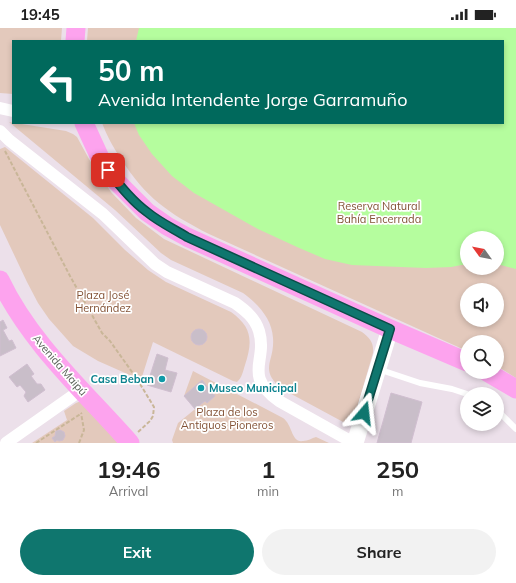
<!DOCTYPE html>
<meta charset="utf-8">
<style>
body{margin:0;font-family:Mulish,sans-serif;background:#f2f2f2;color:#222;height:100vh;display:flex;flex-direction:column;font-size:15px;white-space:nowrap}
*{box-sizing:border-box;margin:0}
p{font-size:13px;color:#767676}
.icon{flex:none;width:22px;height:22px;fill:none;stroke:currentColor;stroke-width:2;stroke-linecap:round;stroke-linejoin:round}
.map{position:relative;height:415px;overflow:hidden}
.panel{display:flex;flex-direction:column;background:#fff;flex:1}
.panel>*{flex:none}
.hud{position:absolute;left:12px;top:12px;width:492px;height:84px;border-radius:0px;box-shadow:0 2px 6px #0003;background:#00695c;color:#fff;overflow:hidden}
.needle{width:26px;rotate:303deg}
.buttons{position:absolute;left:460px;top:203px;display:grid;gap:8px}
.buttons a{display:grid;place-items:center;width:44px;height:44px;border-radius:50%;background:#fff;box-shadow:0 2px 6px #0003;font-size:20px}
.pin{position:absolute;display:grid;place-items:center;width:34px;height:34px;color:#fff;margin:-17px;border-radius:8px;box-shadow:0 2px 6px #0006}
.me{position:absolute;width:44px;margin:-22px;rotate:17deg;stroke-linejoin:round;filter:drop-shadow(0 0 3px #0008)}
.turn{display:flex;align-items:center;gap:14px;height:84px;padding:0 20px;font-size:18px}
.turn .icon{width:52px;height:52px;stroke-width:2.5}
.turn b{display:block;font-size:28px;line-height:34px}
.eta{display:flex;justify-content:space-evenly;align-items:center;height:68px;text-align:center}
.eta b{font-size:24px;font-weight:700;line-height:28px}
.button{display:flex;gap:8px;margin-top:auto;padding:8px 20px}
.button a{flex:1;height:46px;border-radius:24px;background:#0f766e;color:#fff;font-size:16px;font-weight:700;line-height:46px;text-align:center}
.button a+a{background:#f2f2f2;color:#222}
.status{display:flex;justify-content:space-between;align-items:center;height:28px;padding:0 20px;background:#fff;direction:ltr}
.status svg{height:11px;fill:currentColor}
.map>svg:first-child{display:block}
.green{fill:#e3c9bc;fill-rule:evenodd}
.water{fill:#b5fd9e}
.building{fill:#c9bec9;stroke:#d0bed0}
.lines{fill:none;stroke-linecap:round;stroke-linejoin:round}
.path{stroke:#c9b698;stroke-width:2;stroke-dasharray:4 2;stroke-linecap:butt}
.service{stroke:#fff;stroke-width:6}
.minor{stroke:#fff;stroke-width:12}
.secondary{stroke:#fff;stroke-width:17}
.primary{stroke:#fda3ee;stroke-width:19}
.route-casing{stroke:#0a4d48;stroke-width:10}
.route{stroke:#0f766e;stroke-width:7}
.culture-dot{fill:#0f9aa8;stroke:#fff;stroke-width:1.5}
.labels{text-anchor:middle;stroke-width:3.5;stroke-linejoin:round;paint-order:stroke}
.park-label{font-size:11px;fill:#835235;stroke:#fff}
.street-label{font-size:11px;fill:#596158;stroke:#fff}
.culture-label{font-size:11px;font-weight:bold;fill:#0d838f;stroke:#fff;text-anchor:end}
</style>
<div class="status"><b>19:45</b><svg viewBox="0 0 49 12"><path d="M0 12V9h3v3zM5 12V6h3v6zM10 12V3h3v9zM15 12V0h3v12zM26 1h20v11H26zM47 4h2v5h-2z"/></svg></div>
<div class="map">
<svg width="516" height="415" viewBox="0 0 516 415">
<rect width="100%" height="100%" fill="#ece0ea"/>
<!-- green -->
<path class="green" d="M0,0H62L61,13H13V66L0,65Z
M88,0H516V350L497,338V314H467V323L209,206C168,185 146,170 121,131C113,119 107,108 102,95H503V13H87ZM467,210H497V240H467ZM467,262H497V292H467Z
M9,94L66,103L73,106L77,109L89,131L111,164L136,190L164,211L362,304C370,310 374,315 373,325L354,390L348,395H345L282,361C258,341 275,334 273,310C272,291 258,276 243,265L171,232L161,225L115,182Z
M5,119L93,190L125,222L148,242L166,254L231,284C252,299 253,313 245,337C243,343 242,350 237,354L233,353L153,314L141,352L98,333L73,318L49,291L38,275L27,254L0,197V121Z
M193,343L283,390C293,397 291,415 303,413C308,413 312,410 316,409L329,415H173L172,412L178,395L205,373L207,375L215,368L202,353L184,368Z
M81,373L124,415H32L67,392L64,383L76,375Z"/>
<!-- water -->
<path class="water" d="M139,0H516V241L497,236V210H467V236L451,239L426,240L352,237L325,231L297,219L258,201L194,165L172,148L152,126L139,107L134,95H503V13H136Z"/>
<!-- building -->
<path class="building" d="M3,292L7,300L3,302L9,313L12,312L16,320L0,328V294Z
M191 309a8 8 0 1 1 16 0a8 8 0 1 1-16 0Z
M157,326L168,330L165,342L177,345L171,364L147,357Z
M27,336L34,346L31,348L37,356H41L45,362L28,374L24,368L26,364L20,357L17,359L9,349Z
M202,352L215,368L207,375L205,373L195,381L184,368Z
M391,365L422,374L411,415H377Z
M60,402L64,404L65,408L63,412L59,413L57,412L55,414L52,410L55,408L56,403Z"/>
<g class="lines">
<!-- path -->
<path class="path" d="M5,123L70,248L102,305L110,313L137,351L154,379L153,388L150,393L138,404
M36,415L82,385
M79,415L84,402L81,385"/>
<!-- service -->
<path class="service" d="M378,341L420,355L452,361L467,366
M497,382L516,401"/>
<!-- minor -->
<path class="minor" d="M0,80L13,83
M0,103L9,112L103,186L155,236L167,244L235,275C245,282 255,290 259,303C268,334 242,346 279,373L354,415
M6,415L81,362"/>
<!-- secondary -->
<path class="secondary" d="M355,415L390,301"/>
<!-- primary -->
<path class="primary" d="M75,13L76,0
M84,95L101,132L116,153L147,184L167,198L187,209L390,301L467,334
M0,252C30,315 84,363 130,415
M487,344L516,361"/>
</g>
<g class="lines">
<!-- route casing -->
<g class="route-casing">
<path id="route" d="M108,142C119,157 132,173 147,184C159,194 174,201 187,209L390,301L364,385"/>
</g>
<!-- route -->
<use href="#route" class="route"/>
</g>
<!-- markers -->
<g class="culture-dot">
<circle cx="162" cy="351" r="4"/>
<circle cx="201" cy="360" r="4"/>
</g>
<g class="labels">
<!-- park labels -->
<g class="park-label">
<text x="379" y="182">Reserva Natural<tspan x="379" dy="13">Bahía Encerrada</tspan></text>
<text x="103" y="271">Plaza José<tspan x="103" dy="13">Hernández</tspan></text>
<text x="227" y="388">Plaza de los<tspan x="227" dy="13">Antiguos Pioneros</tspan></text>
</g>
<!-- street labels -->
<g class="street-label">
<text transform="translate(60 337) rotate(49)" y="4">Avenida Maipú</text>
</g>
<!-- culture labels -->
<g class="culture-label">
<text x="154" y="355">Casa Beban</text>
<text x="209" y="364" text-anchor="start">Museo Municipal</text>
</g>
</g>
</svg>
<div class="buttons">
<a><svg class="needle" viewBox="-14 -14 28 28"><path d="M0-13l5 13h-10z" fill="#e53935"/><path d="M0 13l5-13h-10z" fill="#767676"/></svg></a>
<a><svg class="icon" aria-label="sound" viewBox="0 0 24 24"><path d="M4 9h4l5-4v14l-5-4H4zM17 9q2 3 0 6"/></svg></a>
<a><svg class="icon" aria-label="search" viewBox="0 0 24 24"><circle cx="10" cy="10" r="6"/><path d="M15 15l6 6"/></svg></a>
<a><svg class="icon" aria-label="layers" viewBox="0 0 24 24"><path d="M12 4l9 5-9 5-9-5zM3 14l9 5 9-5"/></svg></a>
</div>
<div class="pin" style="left:108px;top:142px;background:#d93025"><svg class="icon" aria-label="arrive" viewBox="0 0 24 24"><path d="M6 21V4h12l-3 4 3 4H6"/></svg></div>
<svg class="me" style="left:364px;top:385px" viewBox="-20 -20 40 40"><path d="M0-17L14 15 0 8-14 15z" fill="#0f766e" stroke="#fff" stroke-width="4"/></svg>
<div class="hud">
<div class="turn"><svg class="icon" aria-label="left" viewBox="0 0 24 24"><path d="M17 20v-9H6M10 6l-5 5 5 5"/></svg><div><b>50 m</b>Avenida Intendente Jorge Garramuño</div></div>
</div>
</div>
<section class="panel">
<div class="eta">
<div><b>19:46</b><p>Arrival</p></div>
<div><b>1</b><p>min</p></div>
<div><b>250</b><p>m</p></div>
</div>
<div class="button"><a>Exit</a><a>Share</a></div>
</section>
